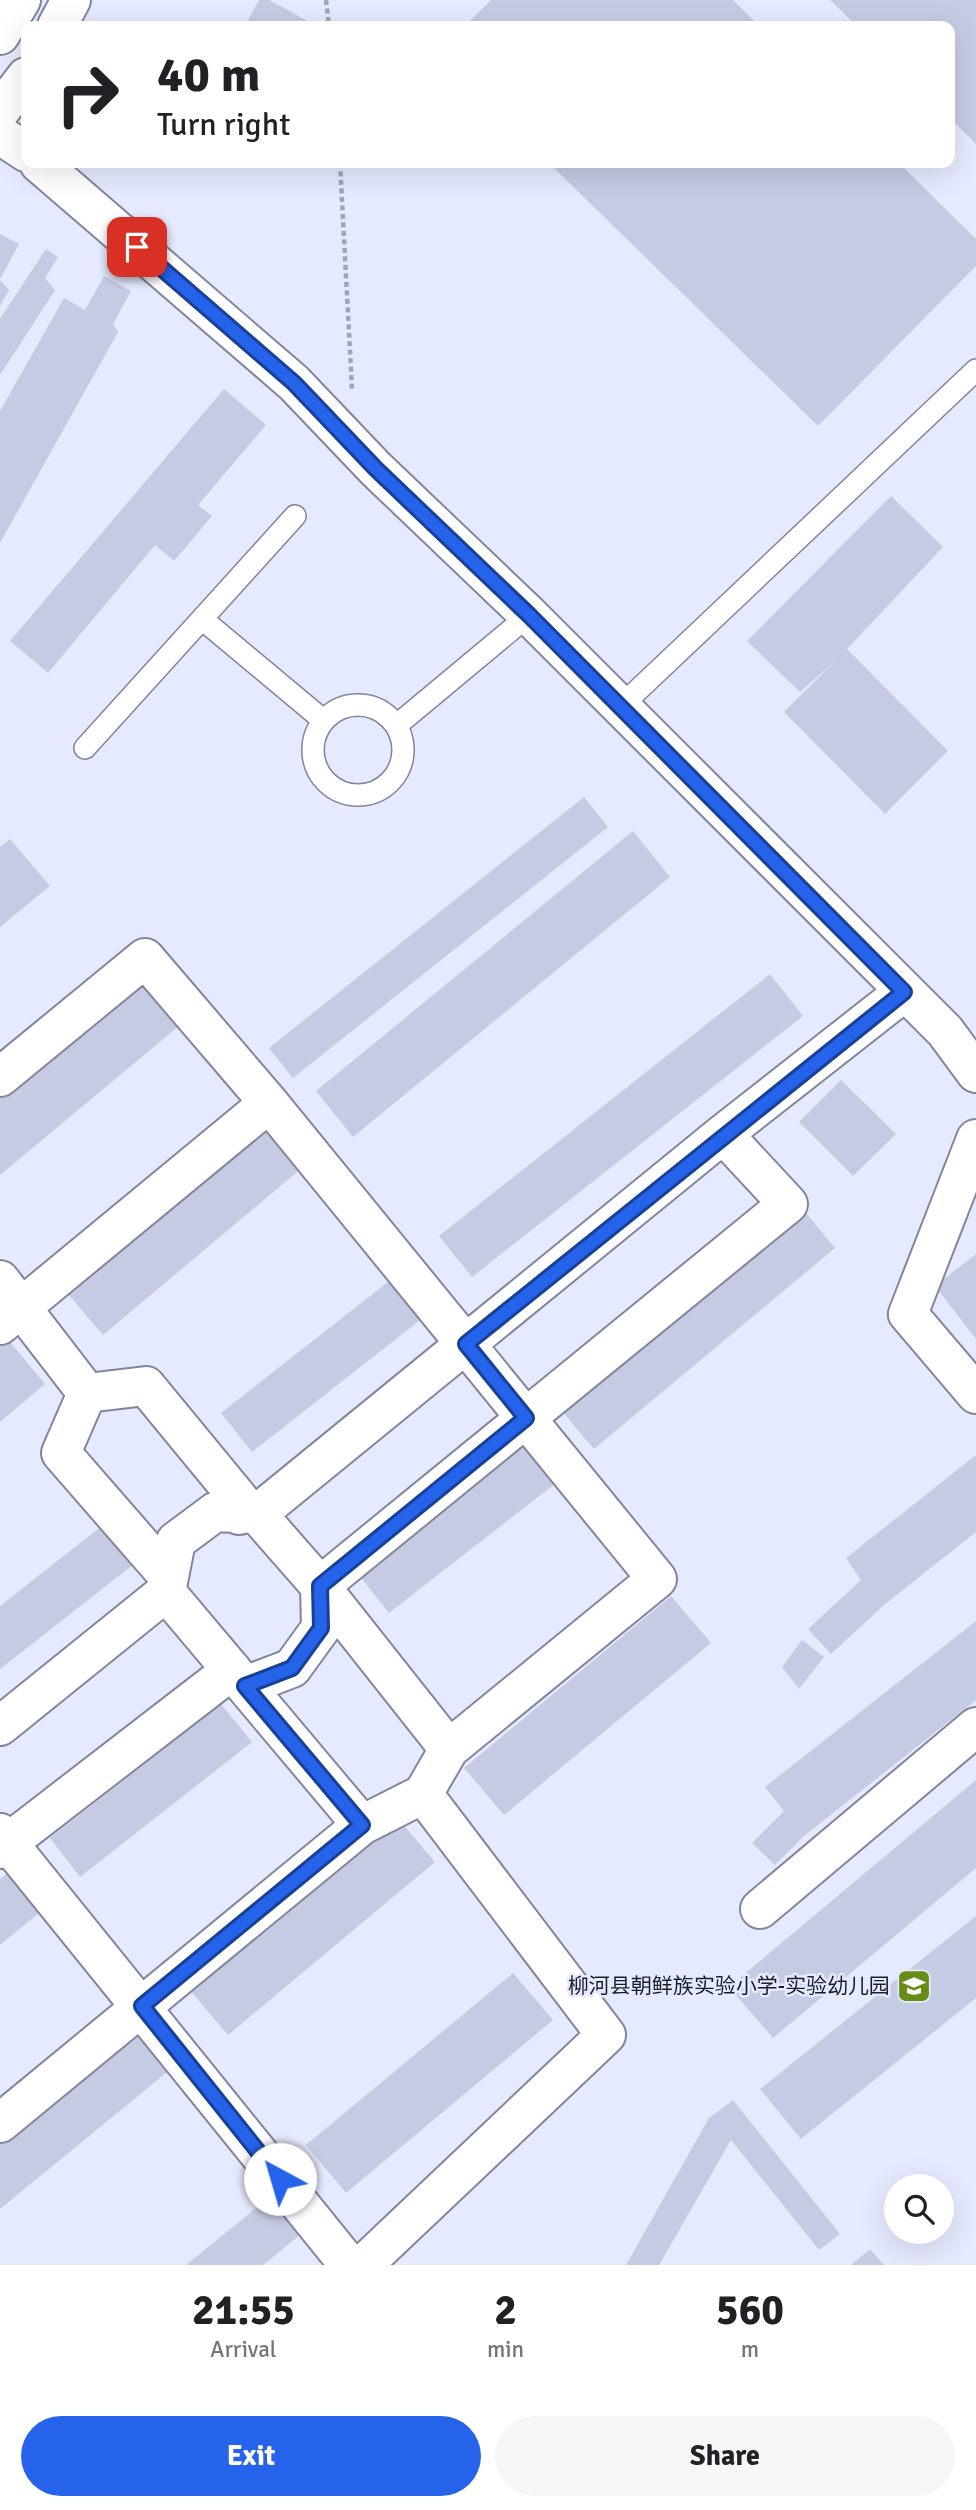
<!DOCTYPE html>
<meta charset="utf-8">
<style>
body{margin:0;font-family:Signika,"Noto Sans SC",sans-serif;background:#f6f6f6;color:#202124;height:100vh;display:flex;flex-direction:column;font-size:26px;white-space:nowrap}
*{box-sizing:border-box;margin:0}
p{font-size:23px;color:#757577}
.icon{flex:none;width:38px;height:38px;fill:none;stroke:currentColor;stroke-width:2;stroke-linecap:round;stroke-linejoin:round}
.map{position:relative;height:2265px;overflow:hidden}
.details{display:flex;flex-direction:column;background:#fff;flex:1}
.details>*{flex:none}
.hud{position:absolute;left:21px;top:21px;width:934px;height:147px;border-radius:14px;box-shadow:0 7px 28px #0002;background:#fff;color:#202124;overflow:hidden}
.buttons{position:absolute;left:884px;top:2174px;display:grid;gap:14px}
.buttons a{display:grid;place-items:center;width:70px;height:70px;border-radius:50%;background:#fff;box-shadow:0 7px 28px #0002;font-size:35px}
.pin{position:absolute;display:grid;place-items:center;width:60px;height:60px;color:#fff;margin:-30px;border-radius:14px;box-shadow:0 4px 10px #0006}
.me{position:absolute;width:77px;margin:-38px;rotate:321deg;stroke-linejoin:round;filter:drop-shadow(0 0 5px #0008)}
.turn{display:flex;align-items:center;gap:24px;height:147px;padding:0 21px;font-size:32px}
.turn .icon{width:91px;height:91px;stroke-width:2.5}
.turn b{display:block;font-size:49px;line-height:60px}
.eta{display:flex;justify-content:space-evenly;align-items:center;height:119px;text-align:center}
.eta b{font-size:42px;font-weight:700;line-height:49px}
.button{display:flex;gap:14px;margin-top:auto;padding:14px 21px}
.button a{flex:1;height:80px;border-radius:42px;background:#2563eb;color:#fff;font-size:28px;font-weight:700;line-height:80px;text-align:center}
.button a+a{background:#f6f6f6;color:#202124}
.map>svg:first-child{display:block}
.building{fill:#c5cbe3}
.lines{fill:none;stroke-linecap:round;stroke-linejoin:round}
.service-casing{stroke:#80869c;stroke-width:24}
.minor-casing{stroke:#80869c;stroke-width:42}
.tertiary-casing{stroke:#80869c;stroke-width:42}
.path{stroke:#a0a4b4;stroke-width:4.5;stroke-dasharray:5 3.5;stroke-linecap:butt}
.service{stroke:#fff;stroke-width:21}
.minor{stroke:#fff;stroke-width:38}
.tertiary{stroke:#fff;stroke-width:38}
.route-casing{stroke:#184099;stroke-width:18}
.route{stroke:#2563eb;stroke-width:12}
.labels{text-anchor:middle;stroke-width:5;stroke-linejoin:round;paint-order:stroke}
.poi-label{font-size:21px;fill:#1c1e27;stroke:#e5eafe;text-anchor:end}
</style>
<div class="map">
<svg width="976" height="2265" viewBox="0 0 976 2265">
<rect width="100%" height="100%" fill="#e5eafe"/>
<!-- building -->
<path class="building" d="M259,0H269L317,26H245Z
M491,0H733L759,26H465Z
M830,0H976V144L950,118V26H857Z
M549,163H899L976,239V266L818,426Z
M0,234L19,244L0,279Z
M46,249L58,257L45,278L55,290L0,375V319Z
M104,276L131,291L113,324L118,332L0,543V411L64,298L85,310Z
M0,280L9,290L0,306Z
M224,389L266,425L198,505L212,516L174,561L155,545L48,673L10,641Z
M891,496L943,547L847,649L948,751L885,814L784,712L835,661L800,692L747,641Z
M584,797L608,827L293,1078L269,1048Z
M633,831L670,877L353,1137L316,1091Z
M10,839L50,886L0,927V847Z
M146,972L186,1020L0,1175V1094Z
M770,974L803,1016L472,1277L439,1236Z
M841,1080L896,1134L853,1176L799,1122Z
M270,1115L309,1162L103,1335L63,1288Z
M801,1207L835,1248L594,1449L560,1409Z
M976,1254V1339L935,1286Z
M393,1278L424,1317L252,1452L221,1413Z
M6,1337L45,1384L0,1422V1341Z
M530,1440L561,1479L389,1613L358,1574Z
M976,1455V1532L884,1605L831,1654L808,1629L861,1580L846,1558Z
M103,1525L134,1564L0,1669V1606Z
M671,1596L711,1643L504,1815L464,1768Z
M976,1621V1700L804,1836L775,1865L752,1843L784,1811L765,1787Z
M802,1640L824,1657L799,1689L782,1667Z
M221,1704L252,1742L80,1877L50,1838Z
M976,1780V1868L773,2038L729,1987Z
M395,1815L435,1862L228,2035L188,1988Z
M13,1869L45,1908L0,1945V1879Z
M976,1916V1998L801,2139L760,2089Z
M513,1973L553,2020L346,2193L306,2145Z
M145,2025L177,2064L0,2209V2142Z
M733,2100L840,2234L819,2250L731,2140L659,2265H626L709,2118Z
M275,2193L306,2230L263,2265H186Z
M870,2249L884,2265H851Z"/>
<g class="lines">
<!-- service casing -->
<g class="service-casing">
<path id="service" d="M202,619L323,720
M313 750a45 45 0 1 1 90 0a45 45 0 1 1-90 0Z
M620,707L976,370
M397,725L529,615
M85,748L295,516"/>
</g>
<!-- minor casing -->
<g class="minor-casing">
<path id="minor" d="M0,1077L145,958L269,1103L657,1579L449,1749
M976,1139L908,1314L976,1394
M0,1280L87,1393
M0,1325L269,1103
M87,1393L61,1453L169,1577
M87,1393L146,1386L239,1499V1515
M215,1512L257,1514L320,1586L449,1749L423,1794L362,1825L166,1592L176,1541Z
M257,1514L723,1134
M245,1686L292,1668L321,1628L320,1586L788,1204L723,1134L904,992
M0,1726L166,1592
M0,1833L349,2265
M0,1849L232,1670
M760,1909L976,1727
M0,2123L362,1825
M363,2265L606,2035L423,1794"/>
</g>
<!-- tertiary casing -->
<g class="tertiary-casing">
<path id="tertiary" d="M57,26L71,0
M0,35L21,0
M0,111L26,77
M0,135L26,152
M39,163L294,383L376,469L529,615L945,1031L976,1073"/>
</g>
<!-- path -->
<path class="path" d="M326,0L329,26
M340,163L352,389"/>
<!-- service -->
<use href="#service" class="service"/>
<!-- minor -->
<use href="#minor" class="minor"/>
<!-- tertiary -->
<use href="#tertiary" class="tertiary"/>
</g>
<g class="lines">
<!-- route casing -->
<g class="route-casing">
<path id="route" d="M137,247L294,383L376,469L529,615L904,992L466,1344L526,1418L320,1586L321,1628L292,1668L245,1686L362,1825L142,2006L280,2179"/>
</g>
<!-- route -->
<use href="#route" class="route"/>
</g>
<!-- icons -->
<defs>
<g id="school-square" transform="scale(1.75)"><rect x="-9" y="-9" width="18" height="18" rx="4" fill="#678d17" stroke="#e5eafe"/><path d="M0-5L7-2L0 1L-7-2ZM-4 1L0 2.5L4 1V4Q0 6-4 4Z" fill="#fff"/></g>
</defs>
<g fill-rule="evenodd">
<use href="#school-square" x="914" y="1986"/>
</g>
<g class="labels">
<!-- poi labels -->
<g class="poi-label">
<text x="890" y="1993">柳河县朝鲜族实验小学-实验幼儿园</text>
</g>
</g>
</svg>
<div class="buttons">
<a><svg class="icon" aria-label="search" viewBox="0 0 24 24"><circle cx="10" cy="10" r="6"/><path d="M15 15l6 6"/></svg></a>
</div>
<div class="pin" style="left:137px;top:247px;background:#d93025"><svg class="icon" aria-label="arrive" viewBox="0 0 24 24"><path d="M6 21V4h12l-3 4 3 4H6"/></svg></div>
<svg class="me" style="left:280px;top:2179px" viewBox="-20 -20 40 40"><circle r="19" fill="#fff"/><path d="M0-13L10 11 0 6-10 11z" fill="#2563eb"/></svg>
<div class="hud">
<div class="turn"><svg class="icon" aria-label="right" viewBox="0 0 24 24"><path d="M7 20v-9h11M14 6l5 5-5 5"/></svg><div><b>40 m</b>Turn right</div></div>
</div>
</div>
<section class="details">
<div class="eta">
<div><b>21:55</b><p>Arrival</p></div>
<div><b>2</b><p>min</p></div>
<div><b>560</b><p>m</p></div>
</div>
<div class="button"><a>Exit</a><a>Share</a></div>
</section>
